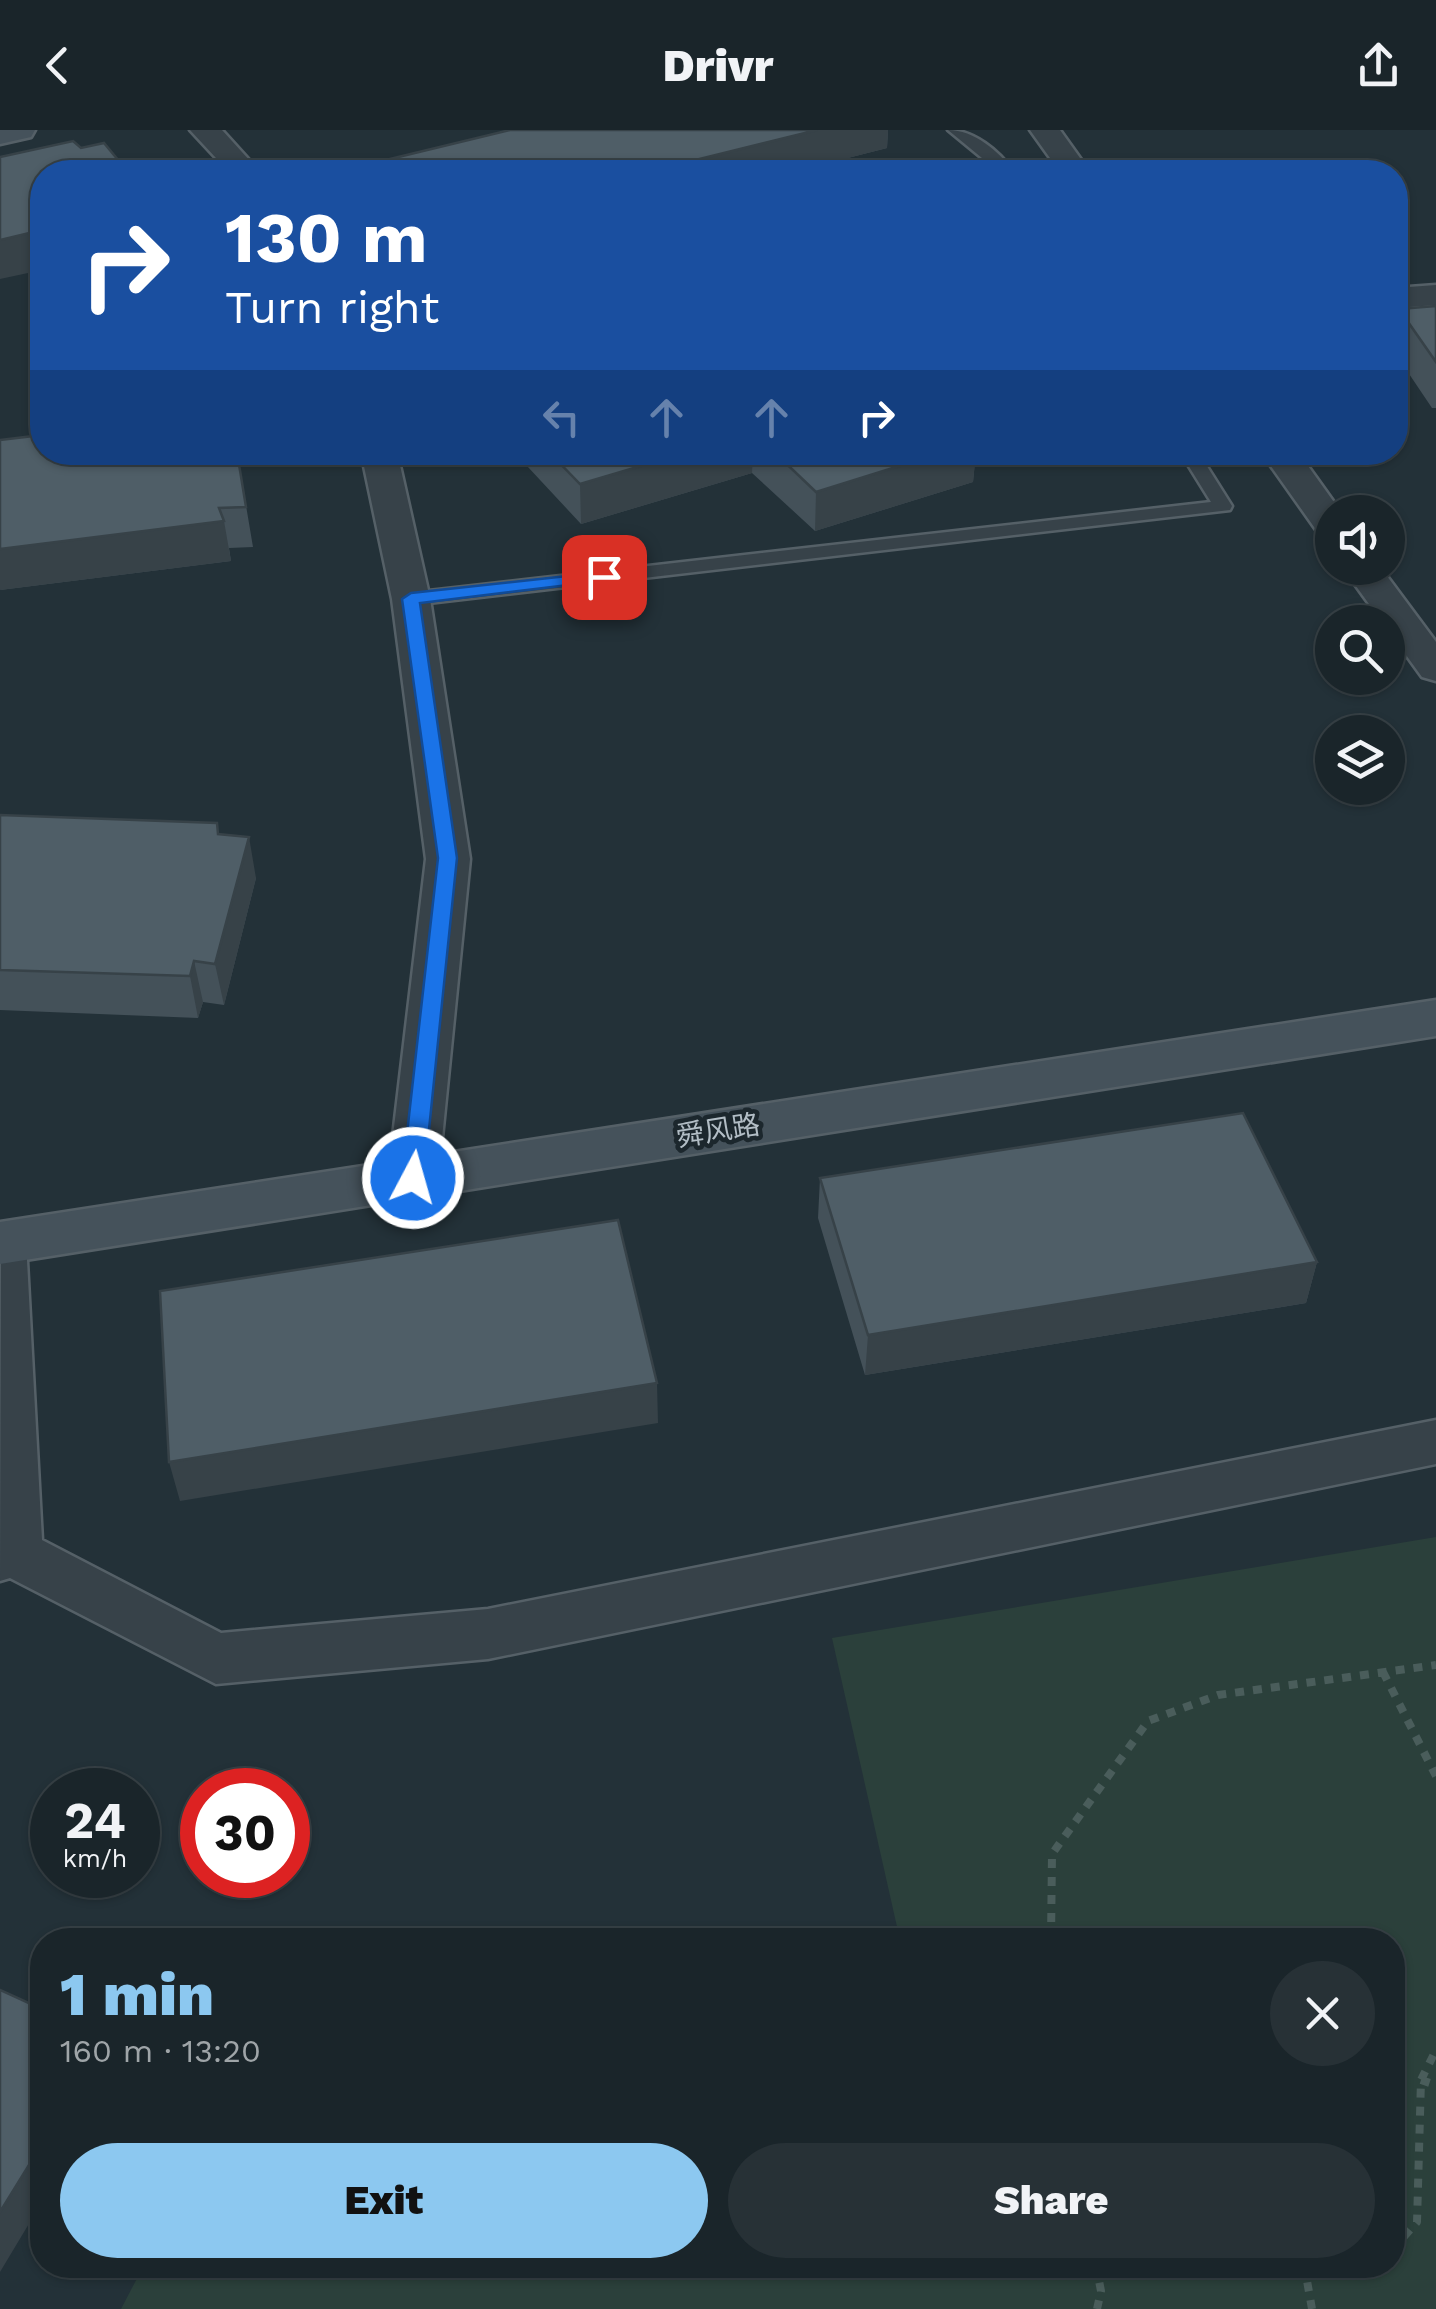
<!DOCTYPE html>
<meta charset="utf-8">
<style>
body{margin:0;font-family:"Work Sans","Noto Sans SC",sans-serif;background:#273136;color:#f1f3f6;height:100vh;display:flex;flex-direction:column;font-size:38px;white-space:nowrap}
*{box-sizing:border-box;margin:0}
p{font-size:32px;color:#9fa5a8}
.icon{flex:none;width:55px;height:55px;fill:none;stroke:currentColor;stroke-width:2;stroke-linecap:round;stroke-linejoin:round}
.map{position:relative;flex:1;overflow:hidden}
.side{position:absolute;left:30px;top:1798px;width:1375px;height:350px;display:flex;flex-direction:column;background:#1a252a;border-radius:40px;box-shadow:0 2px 8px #0004,0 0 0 2px #384247}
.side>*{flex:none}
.banner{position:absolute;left:30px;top:30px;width:1378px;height:305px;border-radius:40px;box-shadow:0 2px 8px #0004,0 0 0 2px #384247;background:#1a4fa0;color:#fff;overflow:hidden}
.controls{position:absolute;left:1315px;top:365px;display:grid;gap:20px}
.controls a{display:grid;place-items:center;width:90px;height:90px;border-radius:50%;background:#1a252a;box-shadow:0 2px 8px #0004,0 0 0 2px #384247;font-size:50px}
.speed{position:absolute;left:30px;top:1638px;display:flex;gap:20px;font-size:50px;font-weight:700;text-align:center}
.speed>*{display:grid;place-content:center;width:130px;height:130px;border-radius:50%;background:#1a252a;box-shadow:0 2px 8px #0004,0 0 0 2px #384247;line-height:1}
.speed small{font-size:25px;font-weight:400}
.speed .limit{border:15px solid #d22;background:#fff;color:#111}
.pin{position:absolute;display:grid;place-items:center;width:85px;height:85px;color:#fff;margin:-42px;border-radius:20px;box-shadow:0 5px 15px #0006}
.me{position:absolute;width:110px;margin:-55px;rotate:6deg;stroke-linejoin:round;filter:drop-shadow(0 0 8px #0008)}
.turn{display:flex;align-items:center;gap:35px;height:210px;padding:0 30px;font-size:45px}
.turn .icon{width:130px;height:130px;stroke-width:2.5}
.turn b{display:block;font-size:70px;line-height:85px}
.lanes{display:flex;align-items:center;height:95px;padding:0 30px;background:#0003;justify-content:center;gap:50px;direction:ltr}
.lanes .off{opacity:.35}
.round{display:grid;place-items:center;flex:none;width:105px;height:105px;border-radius:52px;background:#273136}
.overview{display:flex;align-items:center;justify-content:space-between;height:170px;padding:0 30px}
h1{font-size:60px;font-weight:800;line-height:75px;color:#8cc8f0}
.cta{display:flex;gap:20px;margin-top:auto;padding:20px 30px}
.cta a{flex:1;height:115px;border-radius:60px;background:#8cc8f0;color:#111;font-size:40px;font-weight:800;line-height:115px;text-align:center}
.cta a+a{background:#273136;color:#f1f3f6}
header{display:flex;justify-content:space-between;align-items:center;height:130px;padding:0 30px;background:#1a252a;font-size:45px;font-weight:800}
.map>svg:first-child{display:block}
.green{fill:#2b403b}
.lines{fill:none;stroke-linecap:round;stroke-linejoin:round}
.lane-casing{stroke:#556067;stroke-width:5}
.street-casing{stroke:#556067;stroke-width:5}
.secondary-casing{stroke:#556067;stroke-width:5}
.path{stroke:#4a5d5b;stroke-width:8;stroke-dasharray:9 9;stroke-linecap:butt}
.lane{fill:#374249;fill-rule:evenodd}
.street{fill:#374249;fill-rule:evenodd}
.secondary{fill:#45525b;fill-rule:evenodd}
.wall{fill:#445159}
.shaded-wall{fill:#374248}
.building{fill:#4f5e67;stroke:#374248;stroke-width:2.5}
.route{fill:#1a73e8;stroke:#114b97;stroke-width:2.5}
.labels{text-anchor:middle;stroke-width:9;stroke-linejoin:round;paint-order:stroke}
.street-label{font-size:28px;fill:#b2bdc5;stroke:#1c272d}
</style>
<header><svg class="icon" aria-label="back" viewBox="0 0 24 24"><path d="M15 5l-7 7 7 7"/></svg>Drivr<svg class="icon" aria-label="share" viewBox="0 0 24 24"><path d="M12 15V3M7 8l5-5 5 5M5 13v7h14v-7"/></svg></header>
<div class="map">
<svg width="1436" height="2179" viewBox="0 0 1436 2179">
<rect width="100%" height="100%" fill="#233138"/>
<!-- green -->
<path class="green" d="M1436,1407V2179H121L144,2135H1392V1810H900L832,1508Z"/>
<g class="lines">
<!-- lane casing -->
<g class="lane-casing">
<path id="lane" d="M948,0C974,0 999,21 1014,42H999Z
M1180,322H1198L1232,376L1230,380L411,475L401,469L411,463L1211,372Z"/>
</g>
<!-- street casing -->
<g class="street-casing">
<path id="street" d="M190,0H222L260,42H229Z
M1030,0H1060L1090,42H1060Z
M1436,155V175L1395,178V158Z
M361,322H397L430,469L470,729L438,1048L430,1061L413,1066L396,1061L388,1048L426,729L392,469Z
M1261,322H1298L1341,382H1332V407L1319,404Z
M1343,438H1381L1436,512V551L1422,547L1388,500V492H1382Z
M1,1093L19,1099L26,1112L42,1410L221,1503L488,1479L1436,1290V1334L488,1529L216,1554L10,1448L0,1451Z"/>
</g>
<!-- secondary casing -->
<g class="secondary-casing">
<path id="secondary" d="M0,0H35L31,7L0,14Z
M1436,870V906L0,1134V1092Z"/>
</g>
<!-- path -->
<path class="path" d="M1383,1542L1436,1646
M1051,1810L1052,1724L1148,1591L1218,1565L1436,1535
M1421,1950L1436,1955
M1392,2120L1417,2092L1421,1950L1436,1920
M1096,2135L1101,2161L1097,2179
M1312,2179L1306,2145L1378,2135"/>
<!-- lane -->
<use href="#lane" class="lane"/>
<!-- street -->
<use href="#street" class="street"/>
<!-- secondary -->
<use href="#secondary" class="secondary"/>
</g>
<!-- wall -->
<path class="wall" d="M510,0H888L887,18L793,42H387L386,30Z
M1436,176V278H1432L1395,223V199L1399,179Z
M237,322L253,417L229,418L231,431L0,460Z
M514,322H976L973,352L815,401L752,343L581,394Z
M0,685L219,704L256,748L224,875L203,872L198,888L0,880Z
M820,1048L1317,1132L1306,1173L865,1245L818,1088Z"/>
<!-- shaded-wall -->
<path class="shaded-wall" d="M817,0H888L887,18L793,42H647Z
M42,100V140L0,149V110Z
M688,322H753L752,343L581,394L580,354Z
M944,322H976L973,352L815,401L816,362Z
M224,391L231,431L0,460V419Z
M249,707L256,748L224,875L215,834Z
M194,831L203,872L198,888L190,846Z
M1317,1132L1306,1173L865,1245L868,1205Z
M657,1253L658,1293L180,1371L169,1332Z
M42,2014V2072L0,2142V2082Z"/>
<!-- building -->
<path class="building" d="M510,0H817L647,42H399L386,30Z
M73,11L81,18L104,13L128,42H42V100L0,110V27Z
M1436,176V232L1399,179Z
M42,305V322H237L246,377L219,378L224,391L0,419V310Z
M549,322H688L580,354Z
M774,322H944L816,362Z
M0,685L217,693L218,704L249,707L215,834L194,831L190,846L0,840Z
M1243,983L1317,1132L868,1205L820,1048Z
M618,1090L657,1253L169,1332L160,1161Z
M0,1860L42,1879V2014L0,2082Z"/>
<!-- route -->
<path class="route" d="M604,442L613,447L610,450L420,473L457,728L424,1048L413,1056L405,1054L402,1048L438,728L402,469L411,463Z"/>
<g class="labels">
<!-- street labels -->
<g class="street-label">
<text transform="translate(718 1000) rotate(-9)" y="10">舜风路</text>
</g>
</g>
</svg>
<div class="controls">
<a><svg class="icon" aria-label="sound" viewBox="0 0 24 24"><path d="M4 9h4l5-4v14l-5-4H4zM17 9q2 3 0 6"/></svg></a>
<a><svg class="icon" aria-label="search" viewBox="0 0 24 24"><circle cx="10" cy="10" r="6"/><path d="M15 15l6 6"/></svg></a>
<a><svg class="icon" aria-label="layers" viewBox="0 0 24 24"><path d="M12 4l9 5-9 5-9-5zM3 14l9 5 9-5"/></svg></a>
</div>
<div class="speed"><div>24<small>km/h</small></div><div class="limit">30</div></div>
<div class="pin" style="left:604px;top:447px;background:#d93025"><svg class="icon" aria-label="arrive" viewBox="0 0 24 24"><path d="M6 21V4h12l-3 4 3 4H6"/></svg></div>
<svg class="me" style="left:413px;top:1048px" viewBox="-20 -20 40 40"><circle r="17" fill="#1a73e8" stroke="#fff" stroke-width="3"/><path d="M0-11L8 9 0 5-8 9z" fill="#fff"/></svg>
<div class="banner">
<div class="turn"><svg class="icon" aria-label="right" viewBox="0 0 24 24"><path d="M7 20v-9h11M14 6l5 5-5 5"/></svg><div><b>130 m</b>Turn right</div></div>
<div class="lanes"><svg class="icon off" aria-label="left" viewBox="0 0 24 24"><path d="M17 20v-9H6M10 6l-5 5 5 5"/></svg><svg class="icon off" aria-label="ahead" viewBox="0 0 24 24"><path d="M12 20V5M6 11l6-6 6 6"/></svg><svg class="icon off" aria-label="ahead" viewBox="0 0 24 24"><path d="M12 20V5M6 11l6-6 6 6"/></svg><svg class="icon" aria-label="right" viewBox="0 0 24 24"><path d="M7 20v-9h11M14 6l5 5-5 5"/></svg></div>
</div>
<section class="side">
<div class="overview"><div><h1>1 min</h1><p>160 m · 13:20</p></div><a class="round"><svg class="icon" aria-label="close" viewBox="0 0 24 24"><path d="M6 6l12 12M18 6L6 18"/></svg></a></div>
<div class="cta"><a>Exit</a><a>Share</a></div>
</section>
</div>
